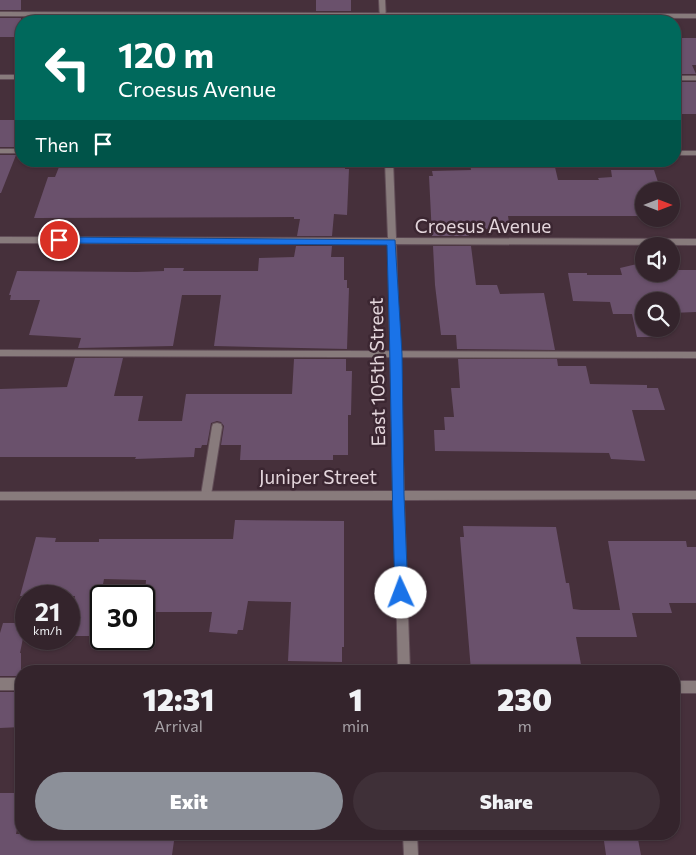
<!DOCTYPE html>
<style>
body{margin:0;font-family:Commissioner,sans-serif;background:#3f3038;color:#f1f3f6;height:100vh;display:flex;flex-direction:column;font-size:19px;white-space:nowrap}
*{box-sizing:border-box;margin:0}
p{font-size:16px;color:#a9a4a9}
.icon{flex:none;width:28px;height:28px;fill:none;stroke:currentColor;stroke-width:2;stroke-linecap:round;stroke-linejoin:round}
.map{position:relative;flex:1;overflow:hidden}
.side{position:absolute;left:15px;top:665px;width:665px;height:175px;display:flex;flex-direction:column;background:#34242c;border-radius:20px;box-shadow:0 1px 4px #0004,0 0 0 1px #4e4148}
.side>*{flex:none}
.banner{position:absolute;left:15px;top:15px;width:666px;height:152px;border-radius:20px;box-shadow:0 1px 4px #0004,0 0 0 1px #4e4148;background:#00695c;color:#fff;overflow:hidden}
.needle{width:32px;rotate:90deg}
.tools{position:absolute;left:635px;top:182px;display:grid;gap:10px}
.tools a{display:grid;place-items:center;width:45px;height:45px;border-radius:50%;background:#34242c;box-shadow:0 1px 4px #0004,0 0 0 1px #4e4148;font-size:25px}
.speed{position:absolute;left:15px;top:585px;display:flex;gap:10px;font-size:25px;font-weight:700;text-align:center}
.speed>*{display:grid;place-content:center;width:65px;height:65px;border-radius:50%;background:#34242c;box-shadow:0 1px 4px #0004,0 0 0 1px #4e4148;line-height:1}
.speed small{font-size:12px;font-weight:400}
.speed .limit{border:2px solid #111;border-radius:8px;background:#fff;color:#111}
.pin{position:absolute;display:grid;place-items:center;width:42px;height:42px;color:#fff;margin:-21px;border:2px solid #fff;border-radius:50%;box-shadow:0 1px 5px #0007}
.me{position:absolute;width:55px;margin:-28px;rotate:358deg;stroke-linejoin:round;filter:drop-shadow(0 0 4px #0008)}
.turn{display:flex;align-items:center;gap:18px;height:105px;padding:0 20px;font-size:22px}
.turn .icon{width:65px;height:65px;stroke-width:2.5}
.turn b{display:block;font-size:35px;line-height:42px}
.then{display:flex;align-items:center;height:48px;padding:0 20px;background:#0003;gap:10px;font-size:19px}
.eta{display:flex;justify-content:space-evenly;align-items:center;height:85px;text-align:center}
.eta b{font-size:30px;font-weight:800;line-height:35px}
.button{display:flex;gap:10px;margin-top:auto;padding:10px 20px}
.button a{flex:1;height:58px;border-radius:30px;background:#8c9099;color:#fff;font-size:20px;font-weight:800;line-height:58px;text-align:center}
.button a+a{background:#3f3038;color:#f1f3f6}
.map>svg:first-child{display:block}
.building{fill:#6a516c}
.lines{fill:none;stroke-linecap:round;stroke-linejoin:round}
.service-casing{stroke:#624e58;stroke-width:2}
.minor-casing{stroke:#624e58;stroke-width:2}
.service{fill:#887b7c;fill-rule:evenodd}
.minor{fill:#887b7c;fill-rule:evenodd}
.route{fill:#1a73e8;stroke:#114b97}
.labels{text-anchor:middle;stroke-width:5;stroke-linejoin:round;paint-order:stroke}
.street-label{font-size:19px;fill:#e4d6dc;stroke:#3b2631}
</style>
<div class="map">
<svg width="696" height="855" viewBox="0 0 696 855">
<rect width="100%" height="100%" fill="#46303b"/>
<!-- building -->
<path class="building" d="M0,0H21V10H0Z
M316,0H351V11H316Z
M0,18H21V37H0Z
M675,28L680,38H696V65H692L696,74H675Z
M675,82H696V114H675Z
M0,120H21V142L19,147H0Z
M0,155H16L1,193H0Z
M105,161H253V164L345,167V169H349L347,215L334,214L332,236H297L300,219H294V217L34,218L48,177H55L61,162Z
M470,162L554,163L558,180H599L598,178L612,177L611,170H654L661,191H644V216H508L510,229H468L469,236H432L429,176H433L432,171L471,170Z
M296,246H332L331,257H344V280H347V288H349L347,349L214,346L221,295H182L173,346L78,348L81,338L29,335L40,300H10L11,295H9L17,271L137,272L164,271V268H184L183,271H258L259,258L294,257Z
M433,246H471L476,285H497L500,294L544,293L555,350L457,349L456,335H441L435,285Z
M637,264L640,275L671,274V270H696V312L671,313V301H644V329H655L657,337H637L632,314H613L610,302L573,301L568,273H587V275H622L620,268Z
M75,358H123L114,396H143L138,421H182L186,394H292L294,359H346V371H352L351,415H348V455H333V460H240L241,445H221L224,426L221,422L217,421L211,423L207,445H202L201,448H195L194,457L135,459L136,457H0V389L67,387Z
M458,359H557L558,366H586L590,384L647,385V388H658L665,410H632L645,461L611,459L609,453L435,451L434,430H445L444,417H454L451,388H460Z
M235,520L344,521V647H342V662L288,661L291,602L248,601L243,630H238L237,634L209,632L212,612H144L146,580L104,579L93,636H69V625L75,596H20L36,537L56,538L55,542H99V539H233Z
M463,526L556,527L566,583H569L573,609L581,610H620L608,541H686L687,547H696V603H669L672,613H632L637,637H576L582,670L471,671L460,537H464Z
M3,623H26L20,653H21V676H0V633Z
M0,692H21V727L0,728Z
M0,793H21V809L16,834H175L172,855H0Z
M603,834H637L641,855H606Z"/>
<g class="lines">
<!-- service casing -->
<g class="service-casing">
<path id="service" d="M0,12L696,14V18L0,16Z
M0,149H21V153H0Z
M675,151H696V155H675Z
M0,350L696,352V358L0,356Z
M217,423L221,424L222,427L211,495L210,498L206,499L202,498L201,495L212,427L213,424Z
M0,678H21V690H0Z
M674,681H696V693H674Z"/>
</g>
<!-- minor casing -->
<g class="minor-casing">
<path id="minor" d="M379,0H385L386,21H380Z
M0,75H21V79H0Z
M675,76H696V80H675Z
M385,161H393L396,238L696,239V245L396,244L404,491H696V499L404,500L410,671H398L394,500H0V492L393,491L388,244L0,243V237L388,238Z
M403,834H417L418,855H404Z"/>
</g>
<!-- service -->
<use href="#service" class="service"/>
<!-- minor -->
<use href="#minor" class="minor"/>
</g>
<!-- route -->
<path class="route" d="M59,237L395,240L402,354L404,495L408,593L406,597L401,599L397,597L395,593C391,477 391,361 387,245L55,243L54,240Z"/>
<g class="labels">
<!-- street labels -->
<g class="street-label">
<text x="483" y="233">Croesus Avenue</text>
<text transform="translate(377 372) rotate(-91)" y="7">East 105th Street</text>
<text x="318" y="484">Juniper Street</text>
</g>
</g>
</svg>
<div class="tools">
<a><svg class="needle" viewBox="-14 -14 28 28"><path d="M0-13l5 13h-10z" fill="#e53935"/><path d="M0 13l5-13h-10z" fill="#a9a4a9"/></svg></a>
<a><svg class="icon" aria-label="sound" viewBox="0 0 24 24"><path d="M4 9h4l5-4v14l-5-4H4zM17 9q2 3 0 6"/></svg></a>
<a><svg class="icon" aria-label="search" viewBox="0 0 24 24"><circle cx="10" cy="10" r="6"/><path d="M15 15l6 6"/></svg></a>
</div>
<div class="speed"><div>21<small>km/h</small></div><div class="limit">30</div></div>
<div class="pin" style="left:59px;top:240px;background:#d93025"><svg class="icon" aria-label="arrive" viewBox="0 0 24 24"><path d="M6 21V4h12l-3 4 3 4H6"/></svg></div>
<svg class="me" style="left:401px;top:593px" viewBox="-20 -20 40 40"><circle r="19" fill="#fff"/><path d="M0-13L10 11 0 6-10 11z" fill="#1a73e8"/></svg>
<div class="banner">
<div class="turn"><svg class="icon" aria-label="left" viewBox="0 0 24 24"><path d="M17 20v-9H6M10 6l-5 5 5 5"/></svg><div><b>120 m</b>Croesus Avenue</div></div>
<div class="then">Then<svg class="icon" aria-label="arrive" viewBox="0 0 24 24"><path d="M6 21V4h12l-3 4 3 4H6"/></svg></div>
</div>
<section class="side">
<div class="eta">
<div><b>12:31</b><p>Arrival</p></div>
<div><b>1</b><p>min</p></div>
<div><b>230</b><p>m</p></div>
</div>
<div class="button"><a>Exit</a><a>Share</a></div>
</section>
</div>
